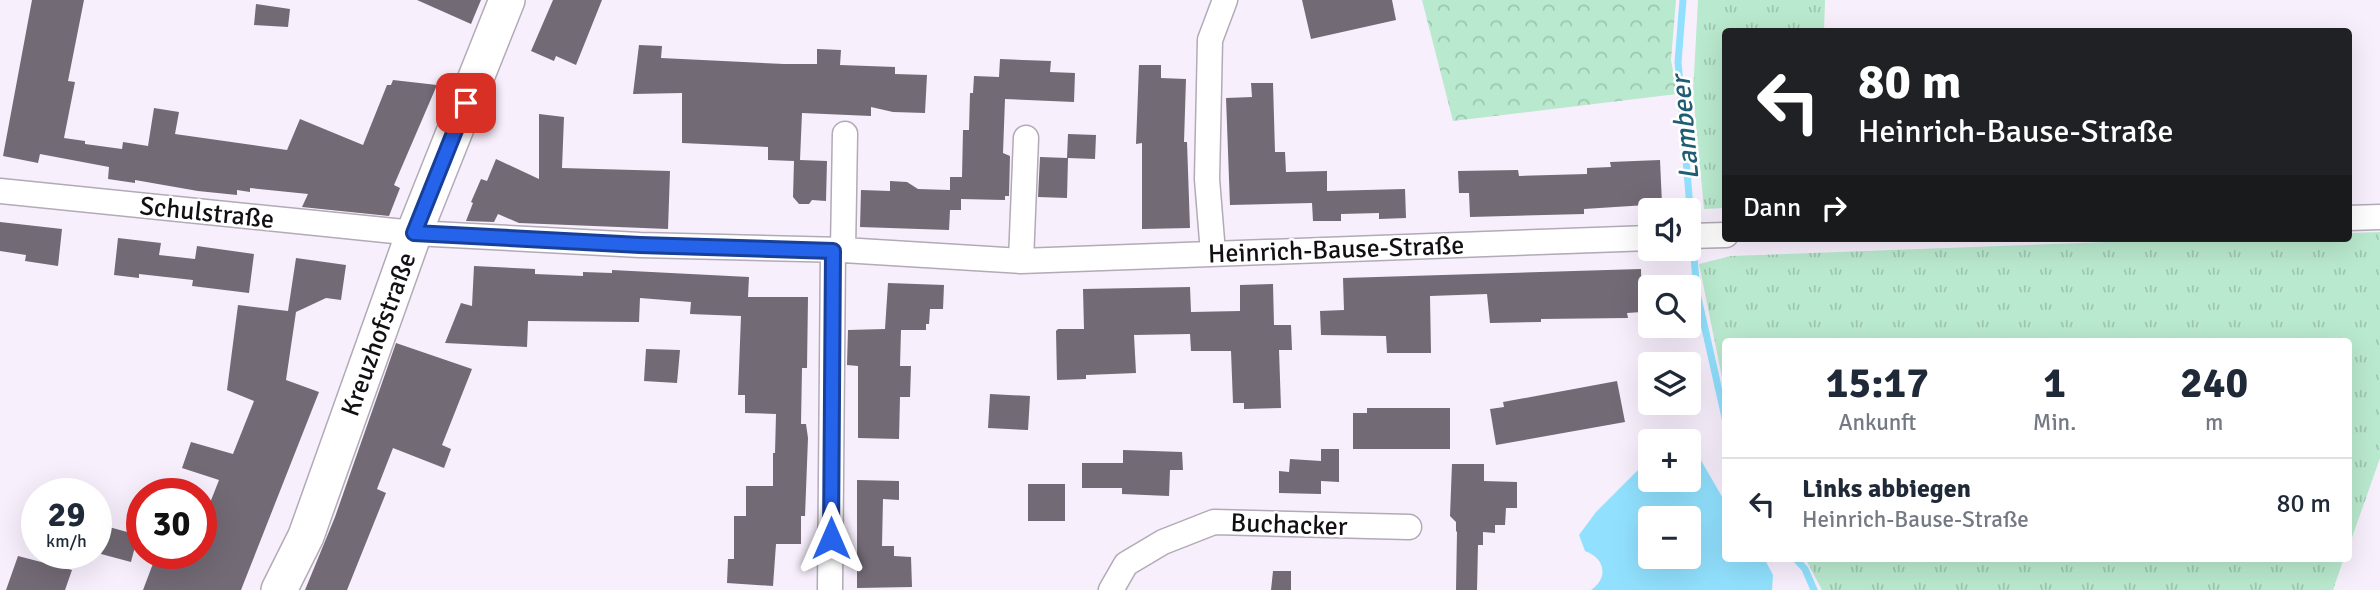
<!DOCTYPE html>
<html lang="de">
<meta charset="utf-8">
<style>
body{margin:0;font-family:Signika,sans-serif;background:#f6f6f7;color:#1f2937;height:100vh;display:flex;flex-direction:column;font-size:26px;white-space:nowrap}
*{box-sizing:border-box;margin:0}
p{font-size:23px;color:#747a83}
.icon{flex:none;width:38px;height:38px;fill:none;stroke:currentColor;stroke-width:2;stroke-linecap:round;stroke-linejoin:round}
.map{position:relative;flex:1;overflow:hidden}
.details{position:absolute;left:1722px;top:338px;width:630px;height:224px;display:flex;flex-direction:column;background:#fff;border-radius:7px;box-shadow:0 7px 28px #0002}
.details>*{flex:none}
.hud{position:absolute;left:1722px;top:28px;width:630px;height:214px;border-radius:7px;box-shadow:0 7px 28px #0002;background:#202124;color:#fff;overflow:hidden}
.controls{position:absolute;left:1638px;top:198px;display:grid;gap:14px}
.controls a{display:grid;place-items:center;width:63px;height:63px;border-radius:7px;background:#fff;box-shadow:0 7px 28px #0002;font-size:35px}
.speed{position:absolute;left:21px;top:478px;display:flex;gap:14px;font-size:35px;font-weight:700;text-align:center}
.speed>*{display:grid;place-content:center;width:91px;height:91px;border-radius:50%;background:#fff;box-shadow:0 7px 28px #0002;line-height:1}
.speed small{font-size:18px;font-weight:400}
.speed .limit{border:10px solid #d22;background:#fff;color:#111}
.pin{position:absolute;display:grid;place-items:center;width:60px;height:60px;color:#fff;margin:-30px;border-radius:14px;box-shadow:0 4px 10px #0006}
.me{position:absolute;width:77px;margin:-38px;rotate:0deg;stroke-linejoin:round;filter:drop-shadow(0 0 5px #0008)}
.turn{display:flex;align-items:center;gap:24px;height:147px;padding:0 21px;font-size:32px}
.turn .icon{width:91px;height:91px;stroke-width:2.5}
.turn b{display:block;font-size:49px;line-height:60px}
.then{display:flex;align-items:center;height:66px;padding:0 21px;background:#0003;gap:14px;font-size:26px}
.eta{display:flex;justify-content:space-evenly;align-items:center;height:119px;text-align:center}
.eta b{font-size:42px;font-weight:800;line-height:49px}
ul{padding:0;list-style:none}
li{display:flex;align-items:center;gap:21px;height:91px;padding:0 21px;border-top:2px solid #e0e1e3}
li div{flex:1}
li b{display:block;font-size:26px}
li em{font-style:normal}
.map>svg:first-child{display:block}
.grass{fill:url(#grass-tufts)}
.forest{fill:url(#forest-crowns)}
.water{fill:#91e1fe;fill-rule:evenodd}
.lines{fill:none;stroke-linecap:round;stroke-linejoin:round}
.stream{stroke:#91e1fe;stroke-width:7}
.building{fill:#726a75}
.street-casing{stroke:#b2aab6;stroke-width:27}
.secondary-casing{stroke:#b2aab6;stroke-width:38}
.street{stroke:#fff;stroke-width:24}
.secondary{stroke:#fff;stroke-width:35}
.route-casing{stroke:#184099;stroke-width:18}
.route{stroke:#2563eb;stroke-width:12}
.labels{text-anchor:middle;stroke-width:5;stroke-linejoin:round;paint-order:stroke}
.street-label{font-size:26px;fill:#131014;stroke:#fff}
.water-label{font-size:28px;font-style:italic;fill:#1e5d72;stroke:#fff}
</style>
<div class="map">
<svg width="2380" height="590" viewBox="0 0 2380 590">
<defs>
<pattern id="grass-tufts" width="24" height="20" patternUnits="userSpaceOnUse" patternTransform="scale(1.75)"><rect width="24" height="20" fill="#b9e9ce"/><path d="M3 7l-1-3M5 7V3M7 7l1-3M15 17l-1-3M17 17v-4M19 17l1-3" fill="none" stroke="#9ec7b0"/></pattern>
<pattern id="forest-crowns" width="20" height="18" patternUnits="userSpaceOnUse" patternTransform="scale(1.75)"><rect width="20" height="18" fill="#b9e9ce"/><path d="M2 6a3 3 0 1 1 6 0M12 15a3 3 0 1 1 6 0" fill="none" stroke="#9ec7b0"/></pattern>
</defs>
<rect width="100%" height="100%" fill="#f8effc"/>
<!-- grass -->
<path class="grass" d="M1698,0H1825L1824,31L1726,32L1725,208L1704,209L1693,93Z
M2380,232V458L2349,546L2348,341H1726L1725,392L1699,264L1731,256L2216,238H2348L2349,233Z
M1805,558H2344L2333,590H1822Z"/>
<!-- forest -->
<path class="forest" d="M1422,0H1676L1671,60L1677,94L1453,121Z"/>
<!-- water -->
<path class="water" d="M1680,436L1693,439L1698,455L1725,502L1726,558H1764L1773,575L1772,590H1591C1609,578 1605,558 1585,551L1579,535L1596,512L1650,458V480H1689V441H1673ZM1689,518V556H1650V518Z"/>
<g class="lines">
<!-- stream -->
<path class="stream" d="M1683,0L1678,62L1697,293L1726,422
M1795,558L1805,569L1814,590"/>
</g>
<!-- building -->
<path class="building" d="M32,0H84L68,81L75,82L64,138L85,141V144L122,149L123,142L148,146L154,108L179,112L175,134L287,150L300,119L363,145L387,85H391L393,80L437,85L394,185L400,188L389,216L302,207L308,194L250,188V192L237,190V195L198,191L135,180V183L108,179L109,167L40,154L38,163L3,156Z
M417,0H481L471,24Z
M553,0H602L576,65L556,56L554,61L531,51Z
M1302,0H1392L1396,20L1311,39Z
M256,4L290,9L288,27L254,25Z
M639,45L662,46L661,58L784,64H817V49L841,50L840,65L895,67V74L927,75L925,113L893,112L871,107V116L802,113L800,160L827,161L826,201L812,200L809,204H799L793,197L794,161L768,160V147L682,143V93L633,94Z
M1000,59L1051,61L1050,72L1075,73L1074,102L1005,99L1003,153L1010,156L1009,196H1005V200L961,199V210H950L949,230L860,227L861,190L890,191V181L907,182L918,189L950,190V177H962L963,130H969L970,93H973L974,76L999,77Z
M1139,65H1161V78L1186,79L1184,142H1187L1190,228L1142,229V143L1136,144Z
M1251,83H1273L1275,152H1285L1286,172L1327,171V191L1405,189L1406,218L1379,219V213L1341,214V221H1313L1312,203L1230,205L1226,98L1252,97Z
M539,114L564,117L562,168L670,171L668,229L519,223L498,214L494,222L466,221L473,203L471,202L481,179L487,181L496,159L539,179Z
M1068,134L1096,135L1095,159L1068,158L1067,198L1038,197L1040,157L1067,158Z
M1660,160L1662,204L1584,209V214L1470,217L1469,193H1459L1458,171L1518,170L1519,176L1587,174V168L1611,167L1610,162Z
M0,222L62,229L58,266L25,261L26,255L0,251Z
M118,238L161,243L159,255L195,259L197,246L254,254L249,293L192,286L193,280L139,274V278L114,275Z
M296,258L346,265L341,300L326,298L296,312L286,380L319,392L241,590H143L157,553H201V526L219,480L182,468L191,442L233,454L254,401L227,390L238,305L288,311Z
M474,266L535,269V274L583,276V272L612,273V270L749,277L748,297H808L807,368H802L801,424H806L808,438L805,516H801V544H776L773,586L727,583L728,559H734V516H746V486H773V453H775L776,414L745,413V395H738L741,316L690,314L691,302L640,298L639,322L528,321L527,347L445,343L461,303L472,306Z
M1641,269L1642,312L1627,313L1628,318L1541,319V322L1490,323L1487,294L1430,296L1431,353H1387L1386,336L1321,335L1320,311L1344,310L1343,278Z
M888,283L944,285L943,309H930L929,324H926V330H901L900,366H911L910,397H900L899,439L858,438V366L847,365L848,330L885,329Z
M1273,284L1274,325H1291L1292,350H1279L1281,408L1244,409V403H1233L1231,351H1191L1190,334L1134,335L1136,373L1086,375V379L1057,380L1056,331L1058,329H1084L1083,289L1190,287L1191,312L1240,311V285Z
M396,343L472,369L442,445L451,449L444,468L393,448L377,489L386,493L347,590H305L335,517Z
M646,349L680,350L677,383L644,381Z
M1617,381L1625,422L1496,445L1490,409L1504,407L1503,402Z
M990,394L1030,396L1028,430L988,428Z
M1367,408H1450V449H1353V413H1367Z
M1321,449H1339V482L1321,481V494L1279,493V471L1289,472L1290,459L1321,461Z
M1123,450L1182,452L1183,470H1170L1169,496L1122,494V488H1082V463H1123Z
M1452,464H1484V481L1517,482V508H1506L1505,525H1495V533L1483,532V545H1478L1477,590H1456L1457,532L1456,531V522L1450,516Z
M857,480L899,481V500L883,499L882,546H894V556L911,557L912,587L857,588Z
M1028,484H1065V521H1028Z
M109,527L138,535L131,562L101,554Z
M18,556L72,570L65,590H6Z
M1273,571H1291V590H1271Z"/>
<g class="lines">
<!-- street casing -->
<g class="street-casing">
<path id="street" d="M0,191L414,233L640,245L843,250L1021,261L1650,238
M2348,218L2380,217
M1689,236L1726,235
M843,250L845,134
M1213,253L1207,179L1210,40L1225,0
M1021,261L1026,138
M830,590L833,251
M1111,590L1126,564L1163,542L1214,522L1409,527"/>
</g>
<!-- secondary casing -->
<g class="secondary-casing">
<path id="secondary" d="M279,590L306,536L414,233L507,0"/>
</g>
<!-- street -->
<use href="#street" class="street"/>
<!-- secondary -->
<use href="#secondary" class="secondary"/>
</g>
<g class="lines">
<!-- route casing -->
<g class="route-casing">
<path id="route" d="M466,103L414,233L640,245L833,251L831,538"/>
</g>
<!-- route -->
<use href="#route" class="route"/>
</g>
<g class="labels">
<!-- street labels -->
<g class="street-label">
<text transform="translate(207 212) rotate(6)" y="9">Schulstraße</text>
<text transform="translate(1336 249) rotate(-2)" y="9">Heinrich-Bause-Straße</text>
<text transform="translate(378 334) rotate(-70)" y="9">Kreuzhofstraße</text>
<text transform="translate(1289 524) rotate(2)" y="9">Buchacker</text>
</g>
<!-- water labels -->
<g class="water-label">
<text transform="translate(1684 128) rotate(-95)" y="10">Lambeer</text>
</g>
</g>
</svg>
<div class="controls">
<a><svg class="icon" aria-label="sound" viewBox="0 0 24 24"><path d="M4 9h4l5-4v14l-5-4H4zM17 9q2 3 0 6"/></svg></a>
<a><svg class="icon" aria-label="search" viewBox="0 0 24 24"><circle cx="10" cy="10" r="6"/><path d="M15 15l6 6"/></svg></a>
<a><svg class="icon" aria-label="layers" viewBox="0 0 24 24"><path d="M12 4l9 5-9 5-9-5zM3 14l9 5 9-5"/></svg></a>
<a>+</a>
<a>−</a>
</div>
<div class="speed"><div>29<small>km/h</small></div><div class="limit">30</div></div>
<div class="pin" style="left:466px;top:103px;background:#d93025"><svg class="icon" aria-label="arrive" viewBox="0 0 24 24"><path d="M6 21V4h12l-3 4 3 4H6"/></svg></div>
<svg class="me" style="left:831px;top:538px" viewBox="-20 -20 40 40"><path d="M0-17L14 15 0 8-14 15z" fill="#2563eb" stroke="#fff" stroke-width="4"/></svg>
<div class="hud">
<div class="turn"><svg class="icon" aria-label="left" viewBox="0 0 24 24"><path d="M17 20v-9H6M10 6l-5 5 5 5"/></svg><div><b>80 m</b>Heinrich-Bause-Straße</div></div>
<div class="then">Dann<svg class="icon" aria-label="right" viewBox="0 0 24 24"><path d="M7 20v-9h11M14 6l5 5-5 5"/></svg></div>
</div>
<section class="details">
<div class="eta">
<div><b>15:17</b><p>Ankunft</p></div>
<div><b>1</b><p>Min.</p></div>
<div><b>240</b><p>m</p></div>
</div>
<ul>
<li><svg class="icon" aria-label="left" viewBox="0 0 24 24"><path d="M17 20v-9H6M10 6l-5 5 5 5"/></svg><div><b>Links abbiegen</b><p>Heinrich-Bause-Straße</p></div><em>80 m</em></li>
</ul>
</section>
</div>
